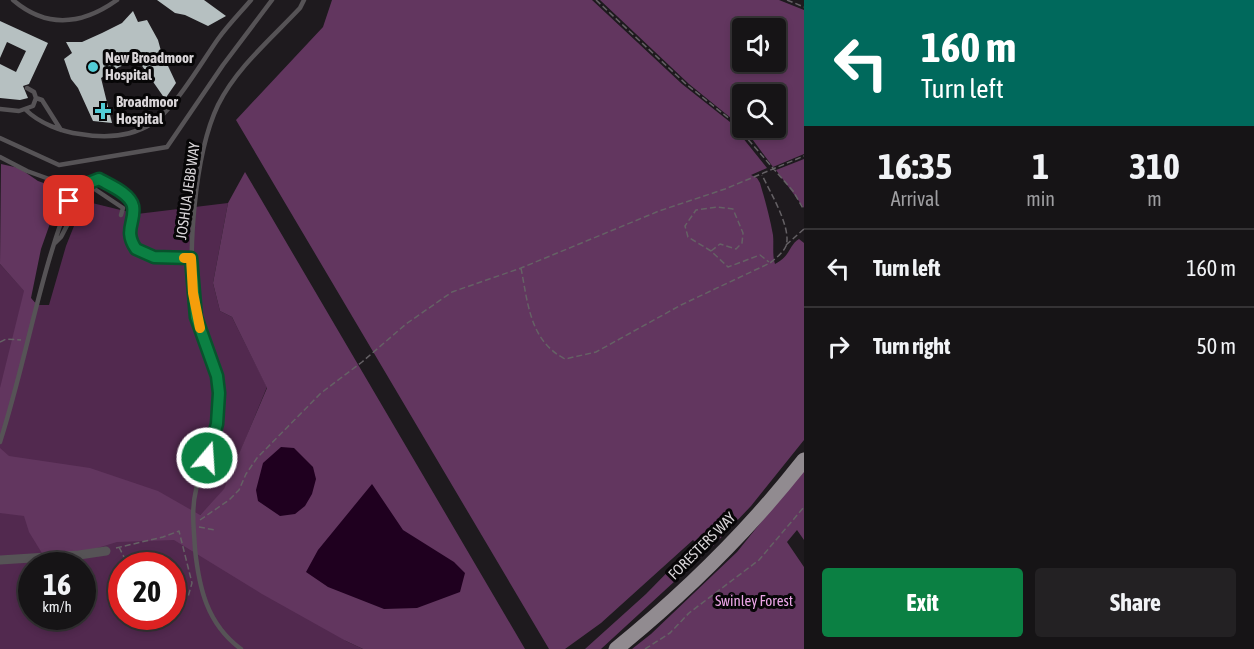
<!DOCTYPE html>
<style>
body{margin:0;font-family:"Asap Condensed",sans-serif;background:#232123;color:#f1f3f6;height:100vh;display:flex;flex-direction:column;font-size:22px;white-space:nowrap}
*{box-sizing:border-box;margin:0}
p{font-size:20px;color:#9e9ea1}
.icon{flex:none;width:33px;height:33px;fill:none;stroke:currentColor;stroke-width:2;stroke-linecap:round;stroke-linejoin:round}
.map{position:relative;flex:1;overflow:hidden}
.drawer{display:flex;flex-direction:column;background:#161416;width:450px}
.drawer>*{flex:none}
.banner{background:#00695c;color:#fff;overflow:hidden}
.tools{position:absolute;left:732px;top:18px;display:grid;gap:12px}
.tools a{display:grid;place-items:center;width:54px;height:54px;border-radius:6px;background:#161416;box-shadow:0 3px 9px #0003,0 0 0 2px #353335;font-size:30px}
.speed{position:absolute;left:18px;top:552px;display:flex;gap:12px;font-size:30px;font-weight:700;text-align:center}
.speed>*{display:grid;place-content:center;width:78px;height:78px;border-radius:50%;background:#161416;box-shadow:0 3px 9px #0003,0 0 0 2px #353335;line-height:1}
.speed small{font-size:15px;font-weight:400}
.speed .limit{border:9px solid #d22;background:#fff;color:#111}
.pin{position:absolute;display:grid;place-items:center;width:51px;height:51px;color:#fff;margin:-26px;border-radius:12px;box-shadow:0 3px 9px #0006}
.me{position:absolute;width:66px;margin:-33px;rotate:18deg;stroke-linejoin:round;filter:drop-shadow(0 0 4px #0008)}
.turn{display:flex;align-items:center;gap:21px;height:126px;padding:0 18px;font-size:27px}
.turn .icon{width:78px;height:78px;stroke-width:2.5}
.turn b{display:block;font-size:42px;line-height:51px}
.eta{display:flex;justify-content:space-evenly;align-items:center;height:102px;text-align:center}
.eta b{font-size:36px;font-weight:700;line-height:42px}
.primary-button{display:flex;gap:12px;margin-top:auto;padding:12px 18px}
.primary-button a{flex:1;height:69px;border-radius:6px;background:#0b8043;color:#fff;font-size:24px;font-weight:700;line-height:69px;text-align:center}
.primary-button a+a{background:#232123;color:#f1f3f6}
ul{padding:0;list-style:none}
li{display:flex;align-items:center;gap:18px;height:78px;padding:0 18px;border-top:2px solid #353335}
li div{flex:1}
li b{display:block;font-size:22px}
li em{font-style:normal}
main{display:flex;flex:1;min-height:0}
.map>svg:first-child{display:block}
.green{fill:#52294f;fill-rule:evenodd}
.forest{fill:#62365f;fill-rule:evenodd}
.water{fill:#1f001f}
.building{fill:#b6c0c1}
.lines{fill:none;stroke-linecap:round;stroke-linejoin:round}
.path{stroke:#656165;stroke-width:1.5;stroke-dasharray:6 3;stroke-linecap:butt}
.lane{stroke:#565356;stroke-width:4.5}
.street{stroke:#565356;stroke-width:9}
.primary{stroke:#918b90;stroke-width:15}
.route-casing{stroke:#07532c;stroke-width:15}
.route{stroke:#0b8043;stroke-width:10}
.slow{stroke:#f59e0b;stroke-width:10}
.poi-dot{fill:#52ccd6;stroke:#070607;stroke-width:2}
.labels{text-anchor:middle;stroke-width:6;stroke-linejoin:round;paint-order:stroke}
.poi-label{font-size:15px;font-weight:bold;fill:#d9d5d8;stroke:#070607;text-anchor:start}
.street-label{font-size:15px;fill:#d9d5d8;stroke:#070607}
.park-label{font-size:15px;fill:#eca6e7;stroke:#070607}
</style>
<main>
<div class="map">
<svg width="804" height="649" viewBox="0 0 804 649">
<rect width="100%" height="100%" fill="#1e1a1e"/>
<!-- green -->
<path class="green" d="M84,201L137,214L228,203L213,283L220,311L232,317L267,387L225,489L200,515L346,641L363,649H0V264L37,305H49L66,246ZM32,566H82V616H32ZM122,566H172V616H122Z"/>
<!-- forest -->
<path class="forest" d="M332,0H592L682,84L730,122L767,168L751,175L757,178L760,183C765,200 770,218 773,235C774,245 772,254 775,264C791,256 788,246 799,239L804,243V440L751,506L713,546L601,649H585L646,594L696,543L693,540L601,623L565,649H549L236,120L323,27Z
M600,0H779L804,10V154L773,167L744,128H776V94H742V127L689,84ZM742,28H776V62H742Z
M804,159V208L776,170Z
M1,164L19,168L38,181L69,192L53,215L41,249L31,298L37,305L0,442V388L24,291L0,264Z
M245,172L525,649H363L346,641L262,594L174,540L117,542L48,563L29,532L24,516L0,513V448L9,456L90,468L158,491L200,515L224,489L267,388L232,317L220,311L213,283L228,203Z
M804,469V540L797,530L787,542L804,567V649H632L651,634L737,552Z"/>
<!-- water -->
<path class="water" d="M281,447L294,448L313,467L316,479L312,494L305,506L295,514L280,516L258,501L256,490L263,463Z
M372,484L403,530L454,562L465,573L460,592L417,608L384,609L328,587L306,572L318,550Z"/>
<!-- building -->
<path class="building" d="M157,0H204L226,16L208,26L185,15L175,13Z
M133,11L138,22L147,20L158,40L161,51L176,83L165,99L138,60L119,67L101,78L112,123L93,121L78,88L71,79L64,59L72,53L66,42H82L102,33L122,23Z
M0,21L48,43L29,84L23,86L28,98L20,100L0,98V64L16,72L26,51L7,42L0,58Z"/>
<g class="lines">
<!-- path -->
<path class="path" d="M596,0L686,84L731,120L793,191L804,210
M787,0L804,7
M786,245L804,229
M711,251L720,244L736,249L742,243L743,233L733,209L717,207L696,210L685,226L688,237L711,251L728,267L760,255L769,262
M521,268C528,304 530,341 565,359L596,352L681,305L770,263C776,258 783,253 786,246C792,228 770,192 762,175
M0,342L6,339L21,340
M200,520L229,500L239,490L246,474L257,458L321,393L362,362L406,324L452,292L521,268L659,211L725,189L804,156
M199,527L215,530
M119,547L124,557L134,566
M116,548L163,537L179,531L192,583L188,597L172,585
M645,649L670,633L689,613L759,560L804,507"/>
<!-- lane -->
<path class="lane" d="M13,0C47,29 82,25 117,0
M36,98L42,100L61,130
M0,109L19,111L33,106L36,98L34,92L27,88
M26,110C39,123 62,132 80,134C103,138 130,137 151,124C175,109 201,63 218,39C228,25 240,13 251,0
M0,138L59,165L167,147L223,65L272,0
M0,157L27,171L74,188L99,179C109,185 130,193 133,206C136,222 123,230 136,249L154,257L191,258
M55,243L61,237L85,191L93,188L123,208L121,215
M0,442C27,358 40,270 74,188
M241,649C207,624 199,588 195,549C194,529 191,510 196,490C201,465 217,442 218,416C218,403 220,389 217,376C211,354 199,333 195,311C187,256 194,155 218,105C237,67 272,38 300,8L304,0"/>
<!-- street -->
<path class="street" d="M0,560L79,555L106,551"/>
<!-- primary -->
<path class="primary" d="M616,649C685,593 749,530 804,460"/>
</g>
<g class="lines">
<!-- route casing -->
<g class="route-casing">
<path id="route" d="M69,201L74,189L99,179C109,185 130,193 133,206C136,222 123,230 136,249L154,257L191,258L196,317L217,376L219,393L217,424L207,458"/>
</g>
<!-- route -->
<use href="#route" class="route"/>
<!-- slow -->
<path class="slow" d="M184,258H191L193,293L200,328"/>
</g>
<!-- markers -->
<g class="poi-dot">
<circle cx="93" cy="67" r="6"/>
<path d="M100 102h6v6h6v6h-6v6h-6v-6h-6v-6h6z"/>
</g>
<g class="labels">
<!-- poi labels -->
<g class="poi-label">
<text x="105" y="63">New Broadmoor<tspan x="105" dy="17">Hospital</tspan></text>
<text x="116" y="107">Broadmoor<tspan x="116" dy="17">Hospital</tspan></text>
</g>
<!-- street labels -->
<g class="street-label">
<text transform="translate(188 191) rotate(-82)" y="5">JOSHUA JEBB WAY</text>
<text transform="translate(702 546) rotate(-45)" y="5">FORESTERS WAY</text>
</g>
<!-- park labels -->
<g class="park-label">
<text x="754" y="606">Swinley Forest</text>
</g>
</g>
</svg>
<div class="tools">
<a><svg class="icon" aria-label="sound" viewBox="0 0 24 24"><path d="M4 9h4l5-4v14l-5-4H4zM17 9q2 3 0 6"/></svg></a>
<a><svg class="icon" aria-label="search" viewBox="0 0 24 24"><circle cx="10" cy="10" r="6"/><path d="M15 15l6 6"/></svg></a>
</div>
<div class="speed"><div>16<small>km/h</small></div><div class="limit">20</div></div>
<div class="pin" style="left:69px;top:201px;background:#d93025"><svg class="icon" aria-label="arrive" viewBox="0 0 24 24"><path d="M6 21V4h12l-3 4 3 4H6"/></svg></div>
<svg class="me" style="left:207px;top:458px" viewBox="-20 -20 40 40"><circle r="17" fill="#0b8043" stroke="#fff" stroke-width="3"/><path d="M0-11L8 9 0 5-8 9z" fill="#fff"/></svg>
</div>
<section class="drawer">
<div class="banner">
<div class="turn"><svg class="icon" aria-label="left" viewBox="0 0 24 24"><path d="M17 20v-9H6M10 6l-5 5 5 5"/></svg><div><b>160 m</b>Turn left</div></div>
</div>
<div class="eta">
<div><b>16:35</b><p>Arrival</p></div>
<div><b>1</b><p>min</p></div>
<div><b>310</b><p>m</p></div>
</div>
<ul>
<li><svg class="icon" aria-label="left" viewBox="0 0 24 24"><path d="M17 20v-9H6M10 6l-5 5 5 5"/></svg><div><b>Turn left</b></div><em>160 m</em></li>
<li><svg class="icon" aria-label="right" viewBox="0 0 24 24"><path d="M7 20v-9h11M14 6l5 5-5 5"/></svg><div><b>Turn right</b></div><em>50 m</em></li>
</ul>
<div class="primary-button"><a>Exit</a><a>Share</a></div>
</section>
</main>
